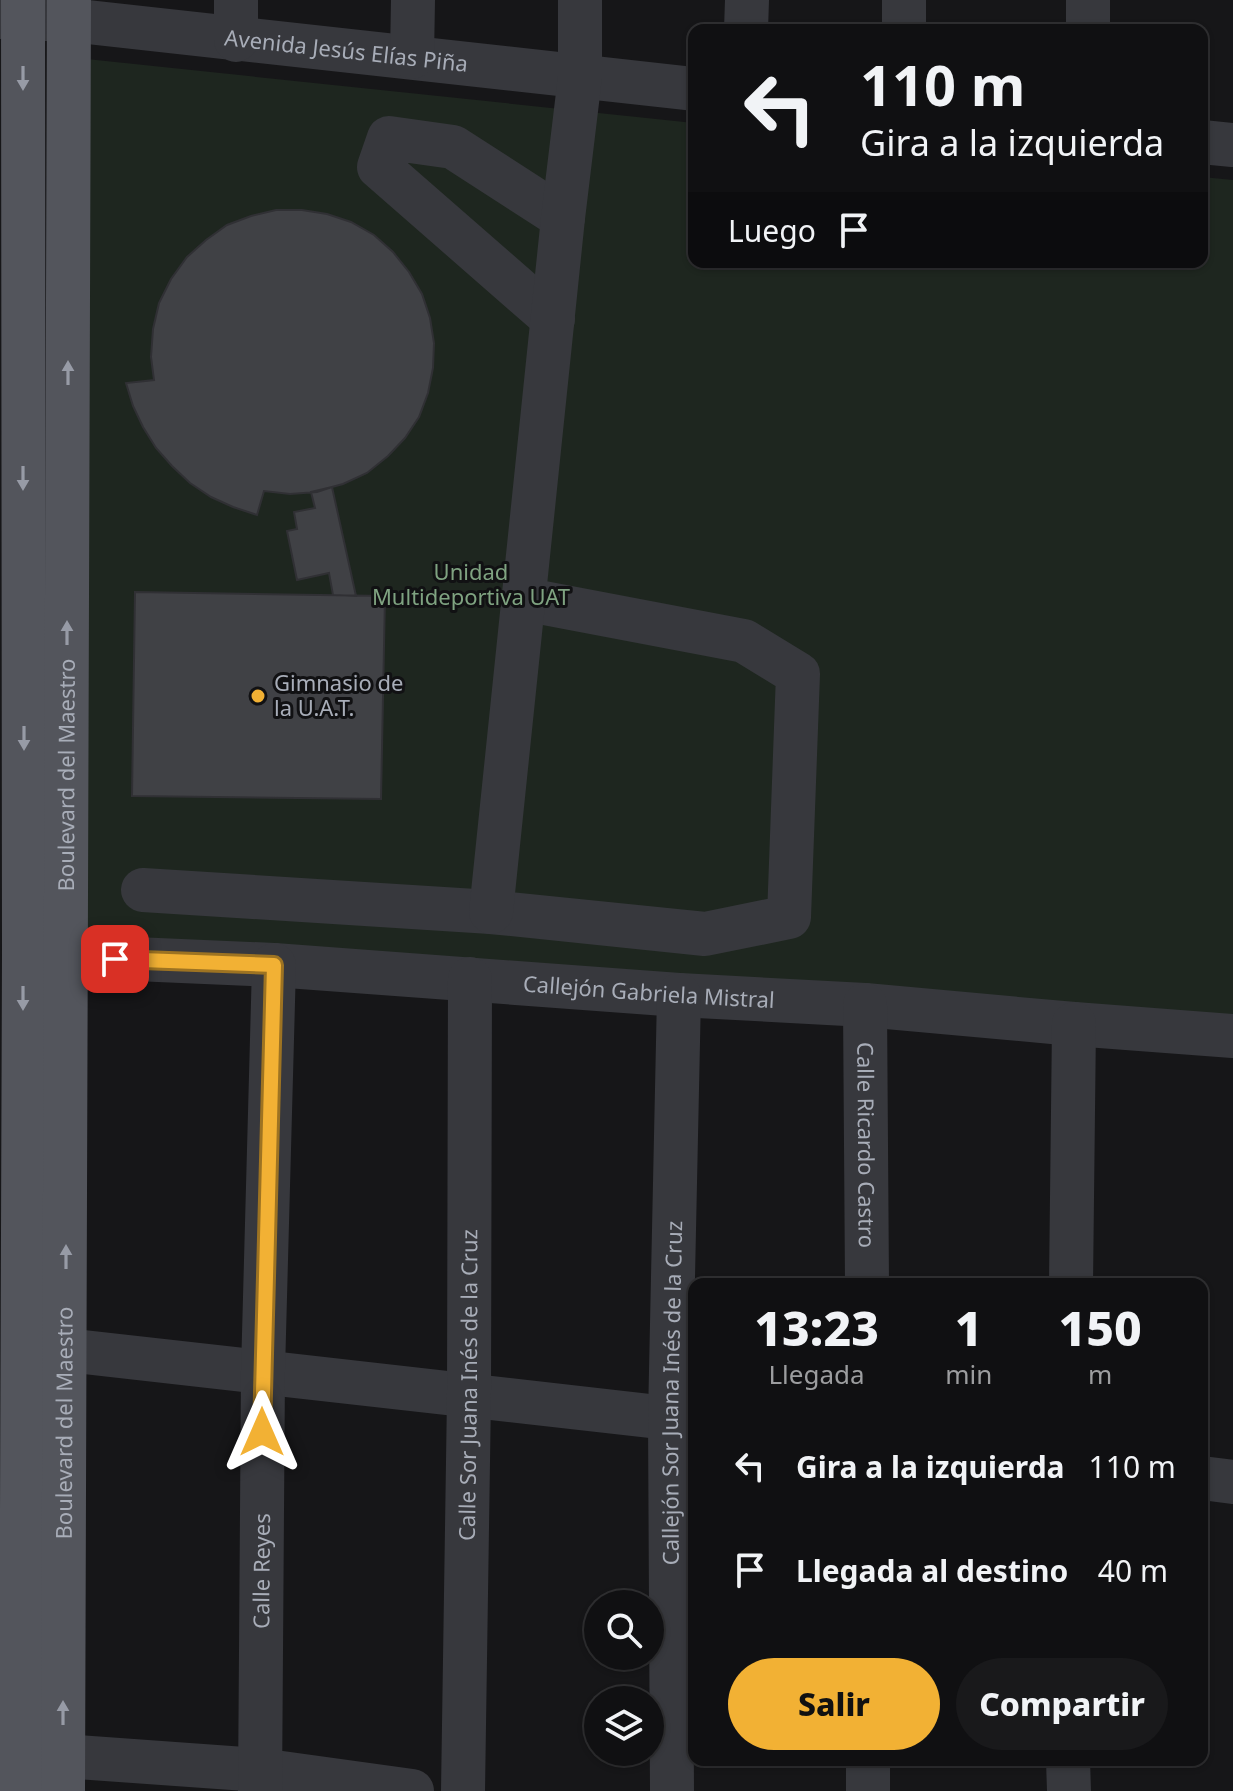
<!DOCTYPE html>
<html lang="es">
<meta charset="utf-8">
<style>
body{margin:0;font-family:"Noto Sans",sans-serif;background:#19191b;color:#f1f3f6;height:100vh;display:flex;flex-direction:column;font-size:30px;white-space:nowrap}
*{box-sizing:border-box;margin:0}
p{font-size:26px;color:#9c9d9f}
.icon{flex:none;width:44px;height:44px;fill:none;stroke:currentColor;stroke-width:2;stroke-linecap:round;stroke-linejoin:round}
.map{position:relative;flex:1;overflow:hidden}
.details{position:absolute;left:688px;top:1278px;width:520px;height:488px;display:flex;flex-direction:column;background:#101012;border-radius:16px;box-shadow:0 2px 6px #0004,0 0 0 2px #303032}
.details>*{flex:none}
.top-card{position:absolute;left:688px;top:24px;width:520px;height:244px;border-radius:16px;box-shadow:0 2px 6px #0004,0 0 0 2px #303032;background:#101012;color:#f1f3f6;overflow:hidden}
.tools{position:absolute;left:584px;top:1590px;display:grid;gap:16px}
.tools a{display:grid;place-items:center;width:80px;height:80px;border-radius:50%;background:#101012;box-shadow:0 2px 6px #0004,0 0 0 2px #303032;font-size:40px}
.pin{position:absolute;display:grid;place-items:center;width:68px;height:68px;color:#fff;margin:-34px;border-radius:16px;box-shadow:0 4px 12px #0006}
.me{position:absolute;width:88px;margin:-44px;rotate:0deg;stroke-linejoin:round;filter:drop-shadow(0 0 6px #0008)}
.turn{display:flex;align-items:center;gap:28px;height:168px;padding:0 40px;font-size:36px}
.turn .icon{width:104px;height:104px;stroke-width:2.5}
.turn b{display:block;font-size:56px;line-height:68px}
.then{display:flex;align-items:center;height:76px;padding:0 40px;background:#0003;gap:16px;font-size:30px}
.eta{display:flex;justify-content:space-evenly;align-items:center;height:136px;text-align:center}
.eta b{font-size:48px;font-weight:800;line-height:56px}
.primary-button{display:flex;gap:16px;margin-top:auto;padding:16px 40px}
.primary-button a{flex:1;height:92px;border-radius:48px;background:#f2b134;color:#111;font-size:32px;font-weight:800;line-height:92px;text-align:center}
.primary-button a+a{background:#19191b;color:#f1f3f6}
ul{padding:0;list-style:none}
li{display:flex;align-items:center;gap:24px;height:104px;padding:0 40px}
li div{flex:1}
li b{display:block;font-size:30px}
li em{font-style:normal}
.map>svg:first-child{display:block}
.green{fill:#1e261f}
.building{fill:#404145;stroke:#303034;stroke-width:2}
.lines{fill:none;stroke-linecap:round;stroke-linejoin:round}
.minor{stroke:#37383d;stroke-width:44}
.major{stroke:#53555c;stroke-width:44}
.oneway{fill:#979ba6}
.route-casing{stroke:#9d7322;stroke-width:20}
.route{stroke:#f2b134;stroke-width:14}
.poi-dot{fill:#f2b134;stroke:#111113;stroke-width:3}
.labels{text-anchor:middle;stroke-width:6;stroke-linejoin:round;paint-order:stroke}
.street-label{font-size:22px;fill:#a8adb8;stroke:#111113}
.park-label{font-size:22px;fill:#7fa381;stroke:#111113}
.poi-label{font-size:22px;fill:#a8adb8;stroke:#111113;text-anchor:start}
</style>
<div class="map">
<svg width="1233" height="1791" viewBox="0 0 1233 1791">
<rect width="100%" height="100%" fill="#161618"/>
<!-- green -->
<path class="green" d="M77,58L694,123V262H1202V177L1233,180V1032L77,950Z"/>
<!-- building -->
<path class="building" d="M276,210H302L327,214L351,222L374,235L393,252L409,272L422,294L430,318L434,343L433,368L428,393L419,417L405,438L388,456L367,473L343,484L332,487L317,492L290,494L264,491L257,515L233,507L211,497L190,483L172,466L156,448L143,427L133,406L126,383L154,380L151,357L153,329L159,303L171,279L187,257L206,240L227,225L251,216Z
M332,487L356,596L333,595L329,573L297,580L287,531L297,529L294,512L315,508L311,492Z
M135,592L385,596L381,799L132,796Z"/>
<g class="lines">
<!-- minor -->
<g class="minor">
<path id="s1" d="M0,17L69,20L694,89"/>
<path d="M746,30L747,0"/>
<path d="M904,30V0"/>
<path d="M1088,30V0"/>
<path d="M236,40V0"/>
<path d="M412,57L413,0"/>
<path d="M1202,142L1233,145"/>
<path d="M553,319L379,167L389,138L453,147L563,218"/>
<path d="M143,890L491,912L705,934L789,917L798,674L744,641L523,599"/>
<path d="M491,912L563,218L580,77V0"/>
<path id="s2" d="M66,956L274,965L679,995L865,1005L1074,1024L1233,1036"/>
<path id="s3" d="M865,1005L867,1284"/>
<path d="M1071,1284L1074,1024"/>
<path d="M66,1350L694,1421"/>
<path d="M1202,1478L1233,1482"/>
<path d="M63,1756L260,1770L412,1791"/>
<path d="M1068,1760L1069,1791"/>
<path id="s4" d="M260,1791L263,1371L274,965"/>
<path id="s5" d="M463,1791L469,1396L470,979"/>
<path id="s6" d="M672,1791L670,1418L679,995"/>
<path d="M868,1791V1760"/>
</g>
<!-- major -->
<g class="major">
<path d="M21,1791L24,953L23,0"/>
<path id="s7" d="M63,1791L69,0"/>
</g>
</g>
<!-- one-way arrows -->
<defs><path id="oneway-solid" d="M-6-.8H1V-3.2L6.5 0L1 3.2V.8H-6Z" transform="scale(2)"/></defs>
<g class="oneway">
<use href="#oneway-solid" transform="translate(23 78) rotate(90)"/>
<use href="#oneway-solid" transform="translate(68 373) rotate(-90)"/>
<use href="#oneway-solid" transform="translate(23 478) rotate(90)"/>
<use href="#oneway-solid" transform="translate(67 633) rotate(-90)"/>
<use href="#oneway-solid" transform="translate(24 738) rotate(90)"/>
<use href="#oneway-solid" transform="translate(23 998) rotate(90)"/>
<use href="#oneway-solid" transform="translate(66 1257) rotate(-90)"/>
<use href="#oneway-solid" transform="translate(63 1713) rotate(-90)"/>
</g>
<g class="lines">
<!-- route casing -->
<g class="route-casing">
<path id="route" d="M115,959L274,965L262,1432"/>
</g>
<!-- route -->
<use href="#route" class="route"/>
</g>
<!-- markers -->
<circle class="poi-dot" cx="258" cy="696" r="8"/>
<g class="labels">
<!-- street labels -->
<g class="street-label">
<text dy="8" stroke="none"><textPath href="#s1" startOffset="348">Avenida Jesús Elías Piña</textPath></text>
<text dy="8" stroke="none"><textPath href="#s7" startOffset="1016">Boulevard del Maestro</textPath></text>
<text dy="8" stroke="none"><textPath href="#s2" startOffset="584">Callejón Gabriela Mistral</textPath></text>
<text dy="8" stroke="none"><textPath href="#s3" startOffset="140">Calle Ricardo Castro</textPath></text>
<text dy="8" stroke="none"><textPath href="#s5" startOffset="406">Calle Sor Juana Inés de la Cruz</textPath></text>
<text dy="8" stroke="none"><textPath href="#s6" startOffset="398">Callejón Sor Juana Inés de la Cruz</textPath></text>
<text dy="8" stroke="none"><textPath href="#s7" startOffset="368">Boulevard del Maestro</textPath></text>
<text dy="8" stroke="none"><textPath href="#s4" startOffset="220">Calle Reyes</textPath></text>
</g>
<!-- park labels -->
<g class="park-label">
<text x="471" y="580">Unidad<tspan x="471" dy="25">Multideportiva UAT</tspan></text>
</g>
<!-- poi labels -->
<g class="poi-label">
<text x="274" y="691">Gimnasio de<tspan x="274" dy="25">la U.A.T.</tspan></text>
</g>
</g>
</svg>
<div class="tools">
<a><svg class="icon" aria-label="search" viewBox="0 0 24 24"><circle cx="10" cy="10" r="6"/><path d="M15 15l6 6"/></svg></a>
<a><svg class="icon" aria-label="layers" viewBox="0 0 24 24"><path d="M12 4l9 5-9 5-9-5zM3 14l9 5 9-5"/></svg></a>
</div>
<div class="pin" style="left:115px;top:959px;background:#d93025"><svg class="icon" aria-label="arrive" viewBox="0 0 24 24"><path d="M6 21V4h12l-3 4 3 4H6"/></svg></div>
<svg class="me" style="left:262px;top:1432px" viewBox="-20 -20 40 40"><path d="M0-17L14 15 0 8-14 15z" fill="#f2b134" stroke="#fff" stroke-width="4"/></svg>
<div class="top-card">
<div class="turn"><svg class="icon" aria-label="left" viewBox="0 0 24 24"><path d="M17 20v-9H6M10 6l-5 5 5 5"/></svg><div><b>110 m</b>Gira a la izquierda</div></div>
<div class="then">Luego<svg class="icon" aria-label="arrive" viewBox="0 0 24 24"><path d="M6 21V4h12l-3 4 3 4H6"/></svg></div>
</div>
<section class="details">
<div class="eta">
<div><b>13:23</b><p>Llegada</p></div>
<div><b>1</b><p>min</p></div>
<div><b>150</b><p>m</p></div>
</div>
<ul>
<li><svg class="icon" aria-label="left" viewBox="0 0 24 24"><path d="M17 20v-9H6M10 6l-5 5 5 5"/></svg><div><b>Gira a la izquierda</b></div><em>110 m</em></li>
<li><svg class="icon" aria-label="arrive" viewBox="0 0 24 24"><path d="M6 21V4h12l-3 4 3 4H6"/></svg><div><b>Llegada al destino</b></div><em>40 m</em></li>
</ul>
<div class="primary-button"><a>Salir</a><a>Compartir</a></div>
</section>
</div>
